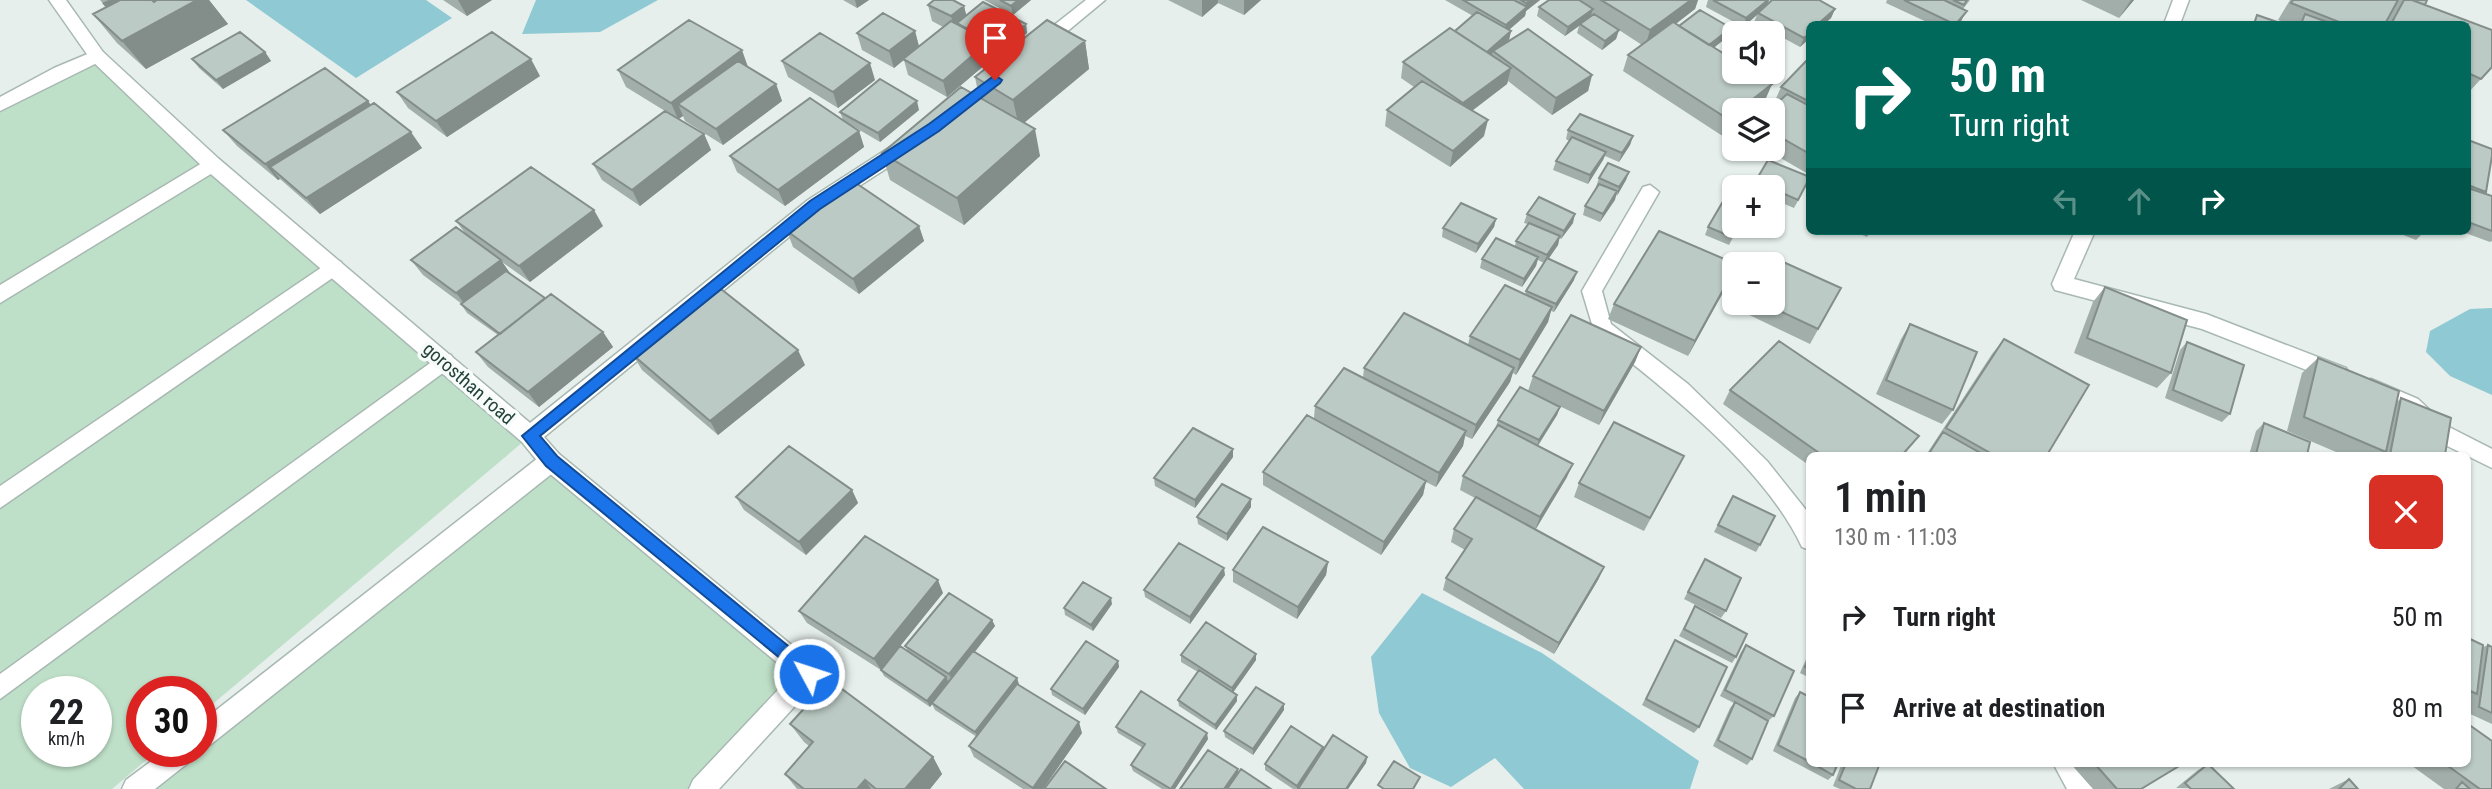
<!DOCTYPE html>
<meta charset="utf-8">
<style>
body{margin:0;font-family:"Roboto Condensed",sans-serif;background:#f2f2f2;color:#202124;height:100vh;display:flex;flex-direction:column;font-size:26px;white-space:nowrap}
*{box-sizing:border-box;margin:0}
p{font-size:23px;color:#757577}
.icon{flex:none;width:38px;height:38px;fill:none;stroke:currentColor;stroke-width:2;stroke-linecap:round;stroke-linejoin:round}
.map{position:relative;flex:1;overflow:hidden}
.drawer{position:absolute;left:1806px;top:452px;width:665px;height:315px;display:flex;flex-direction:column;background:#fff;border-radius:10px;box-shadow:0 2px 5px #0004}
.drawer>*{flex:none}
.top-card{position:absolute;left:1806px;top:21px;width:665px;height:214px;border-radius:10px;box-shadow:0 2px 5px #0004;background:#00695c;color:#fff;overflow:hidden}
.tools{position:absolute;left:1722px;top:21px;display:grid;gap:14px}
.tools a{display:grid;place-items:center;width:63px;height:63px;border-radius:10px;background:#fff;box-shadow:0 2px 5px #0004;font-size:35px}
.speed{position:absolute;left:21px;top:676px;display:flex;gap:14px;font-size:35px;font-weight:700;text-align:center}
.speed>*{display:grid;place-content:center;width:91px;height:91px;border-radius:50%;background:#fff;box-shadow:0 2px 5px #0004;line-height:1}
.speed small{font-size:18px;font-weight:400}
.speed .limit{border:10px solid #d22;background:#fff;color:#111}
.pin{position:absolute;display:grid;place-items:center;width:60px;height:60px;color:#fff;margin:-72px -30px;border-radius:50% 50% 50% 0;rotate:-45deg;box-shadow:0 0 7px #0007}
.pin .icon{rotate:45deg}
.me{position:absolute;width:77px;margin:-38px;rotate:310deg;stroke-linejoin:round;filter:drop-shadow(0 0 5px #0008)}
.turn{display:flex;align-items:center;gap:24px;height:147px;padding:0 28px;font-size:32px}
.turn .icon{width:91px;height:91px;stroke-width:2.5}
.turn b{display:block;font-size:49px;line-height:60px}
.lanes{display:flex;align-items:center;height:66px;padding:0 28px;background:#0003;justify-content:center;gap:35px;direction:ltr}
.lanes .off{opacity:.35}
.round{display:grid;place-items:center;flex:none;width:74px;height:74px;border-radius:10px;background:#f2f2f2}
.overview{display:flex;align-items:center;justify-content:space-between;height:119px;padding:0 28px}
h1{font-size:42px;font-weight:600;line-height:52px}
ul{padding:0;list-style:none}
li{display:flex;align-items:center;gap:21px;height:91px;padding:0 28px}
li div{flex:1}
li b{display:block;font-size:26px}
li em{font-style:normal}
.map>svg:first-child{display:block}
.green{fill:#bfe0c8;fill-rule:evenodd}
.water{fill:#8ec9d4}
.lines{fill:none;stroke-linecap:round;stroke-linejoin:round}
.pedestrian-casing{stroke:#a8b8b2;stroke-width:3}
.minor-casing{stroke:#a8b8b2;stroke-width:3}
.pedestrian{fill:#fff;fill-rule:evenodd}
.minor{fill:#fff;fill-rule:evenodd}
.wall{fill:#a1aea9}
.shaded-wall{fill:#838d89}
.building{fill:#bbcac4;stroke:#838d89;stroke-width:2}
.route{fill:#1a73e8;stroke:#114b97;stroke-width:2}
.labels{text-anchor:middle;stroke-width:7;stroke-linejoin:round;paint-order:stroke}
.street-label{font-size:19px;fill:#24423a;stroke:#f7fbf9}
</style>
<div class="map">
<svg width="2492" height="789" viewBox="0 0 2492 789">
<rect width="100%" height="100%" fill="#e6efeb"/>
<!-- green -->
<path class="green" d="M97,56L530,436L201,714V691H142V751H157L112,789H0V109ZM37,691H96V751H37Z
M551,461L809,674L702,789H135L184,751H201V737Z"/>
<!-- water -->
<path class="water" d="M246,0H426L452,18L356,78Z
M536,0H658L600,32L522,34Z
M2492,308V395L2450,376L2426,352L2430,331L2470,309Z
M1422,593L1542,653L1699,761L1690,789H1524L1495,758L1451,787L1410,768L1379,713L1371,657Z"/>
<g class="lines">
<!-- pedestrian casing -->
<g class="pedestrian-casing">
<path id="pedestrian" d="M97,50L103,52L106,56L103,60L0,111V97L54,68Z
M212,157L219,159L221,164L219,169L0,303V285Z
M334,259L341,262L344,267L341,272L0,508V486Z
M444,353L451,355L454,361L451,367L0,699V674Z
M551,452L559,454L562,461L559,468L210,745L201,749V722L543,454Z
M165,751H196L193,759L155,789H122L126,780Z"/>
</g>
<!-- minor casing -->
<g class="minor-casing">
<path id="minor" d="M49,0H66L103,52L219,159L530,423L808,200L901,140H915L917,145L915,150L822,210L544,437L559,454L817,666L821,674L817,682L719,789H689L693,780L792,675L543,468L522,442L205,169L91,60Z
M1086,0H1105L1046,49H1034L1031,45L1034,41Z
M2173,0H2189L2180,24H2164Z
M1650,185L1659,192L1602,291L1611,324L1688,384L1767,461L1810,515V550L1802,547C1764,466 1665,389 1595,334L1582,291L1643,187Z
M2075,231H2095L2074,279L2206,314L2346,368L2349,374L2346,380L2339,383L2332,380L2202,329L2055,290L2052,284Z
M2371,379L2418,399L2447,426L2492,449V468L2431,438L2404,411L2364,394L2361,388L2364,382Z
M2053,763H2079L2095,789H2067Z"/>
</g>
<!-- pedestrian -->
<use href="#pedestrian" class="pedestrian"/>
<!-- minor -->
<use href="#minor" class="minor"/>
</g>
<!-- wall -->
<path class="wall" d="M100,0H209L228,24L146,69L117,43L93,14L106,7Z
M443,0H492L467,16Z
M843,0H869L857,8Z
M984,0H1031L1013,15Z
M1168,0H1261L1244,15L1218,3L1202,17Z
M1445,0H1540L1526,11L1525,16L1509,30L1511,31L1509,40L1505,44L1592,75L1588,91L1552,115L1508,81L1507,84L1472,111L1484,136L1450,167L1385,126L1387,110L1414,87L1401,78L1403,62L1455,31L1473,16Z
M1549,0H1698L1695,9L1676,24L1679,26L1727,37L1714,48L1772,84L1765,100L1753,110H1734V125L1721,135L1623,71L1628,55L1642,45L1619,30L1616,39L1602,50L1577,33L1579,26L1565,36L1537,16L1539,7Z
M1708,0H1769L1767,4L1835,9L1831,18L1800,47L1754,22L1757,15L1743,27L1706,7Z
M1887,0H1970L1963,9L1962,20L1959,24H1931L1886,3Z
M2081,0H2134L2119,18Z
M2290,0H2428L2425,5L2492,30V67L2468,93V24H2386L2392,12L2385,24H2290L2278,20Z
M928,5L964,6L966,16L1026,24L1027,33L998,58L992,55L993,58L947,97L908,75L904,60L894,68L862,50L857,33L915,31L919,46L943,27L932,21Z
M1085,41L1089,69L1024,123L1040,156L964,225L890,180L882,153L979,97L975,77Z
M265,52L271,61L223,89L199,68L192,59Z
M1810,57V175L1765,149H1773V110L1776,104L1774,103L1781,87Z
M782,61L875,80L838,108L788,77Z
M748,67L776,84L782,101L723,145L685,121L683,116L679,119L704,134L711,150L640,206L602,180L593,164L665,111L626,87L618,70Z
M540,76L447,137L408,108L397,92Z
M371,105L422,148L320,214L280,179L278,180L237,146L223,130Z
M919,110L880,142L846,122L859,131L864,147L785,206L737,172L730,156L843,120L840,112Z
M1568,130L1633,136L1630,145L1619,162L1605,156L1603,160L1588,184L1553,170L1556,161L1569,141L1566,139Z
M2468,140L2486,192L2484,193L2492,196V241L2490,242L2460,231H2468Z
M1629,172L1626,180L1600,222L1583,215L1585,206L1597,187H1596L1599,178Z
M1755,182L1806,186L1794,208L1773,199V187H1753Z
M1527,214L1573,223L1561,239L1559,238L1558,245L1548,259L1574,280L1554,312L1551,311L1548,322L1516,375L1513,373L1510,382L1472,439L1465,436L1463,446L1436,487L1426,482L1423,495L1381,555L1263,485V472L1314,418L1315,406L1363,378L1364,368L1468,345L1470,336L1525,295L1526,291L1544,263L1538,260L1536,266L1522,287L1480,268L1482,259L1515,246L1516,241L1528,224L1524,223Z
M1496,219L1494,227L1476,253L1442,237L1443,228Z
M456,221L603,226L530,282L502,262L511,274L545,298L603,332L613,347L539,407L488,367L476,352L498,335L467,313L461,304H462L423,275L411,260L465,233Z
M919,226L924,241L859,294L793,247L787,231Z
M1739,226L1729,245L1705,235L1708,227Z
M1853,231H1871L1867,237Z
M2393,231H2425L2416,240Z
M1734,271L1688,356L1608,319L1614,304Z
M2105,287L2171,373L2157,388L2074,353L2093,302Z
M1841,288L1810,344L1739,310L1742,303H1773Z
M1910,324L1953,410L1942,424L1876,394L1901,339Z
M2004,339L2047,455H1926L1992,354Z
M2187,342L2230,414L2222,422L2165,398L2180,350Z
M1641,347L1635,362L1599,425L1528,391L1533,376Z
M633,355L805,365L718,435L642,370Z
M2318,358L2397,402L2401,398L2445,455H2343L2287,431L2302,373Z
M1730,390L1919,436L1904,455H1810V466L1723,404Z
M1560,407L1557,415L1538,446L1567,477L1536,529L1604,567L1598,580L1554,654L1443,590L1446,578L1465,550L1451,542L1454,529L1475,498L1460,490L1463,476L1496,427L1498,420Z
M2264,423L2307,455H2249L2256,431Z
M1684,456L1644,531L1574,497L1579,483Z
M1233,457L1195,508L1155,486L1154,478Z
M852,490L858,503L806,555L744,510L736,497Z
M1733,496L1760,545L1756,552L1714,532Z
M1251,499V507L1227,541L1198,524L1197,517Z
M1705,559L1726,611L1721,618L1684,599Z
M1328,562L1326,575L1297,619L1233,582V570Z
M1225,575L1190,624L1145,597L1144,590Z
M943,593L900,646L908,651L905,646L992,620L995,626L975,652L1017,678L1018,685L1082,733L1043,789H1023L974,757L969,746L977,737L935,710L932,704L930,707L884,676L881,670L807,623L799,611Z
M1112,604L1093,631L1065,615L1064,608Z
M1695,606L1736,657L1732,663L1679,636Z
M1675,640L1699,727L1694,733L1642,705Z
M1746,645L1774,716L1768,721L1752,759L1747,765L1713,746L1730,708L1734,703L1720,696L1741,652Z
M2488,645L2492,647V724L2468,713L2469,698L2468,699V690L2483,647Z
M1810,650V678L1800,673Z
M1181,655L1256,660L1233,692L1237,695V701L1216,730L1179,706L1178,700L1198,672L1181,662Z
M1118,661L1119,667L1085,715L1052,695L1051,689Z
M1800,692L1810,697V763H1838L1833,775L1828,780L1773,751L1795,698Z
M1284,710L1253,755L1225,737L1224,731Z
M790,724L933,757L942,774L930,789H797L785,774L809,746L804,742Z
M1116,727L1208,739L1175,789H1162L1133,771L1131,765L1143,748L1118,733Z
M1323,747V751L1367,757L1366,763L1348,789H1293L1265,770V764Z
M1842,763H1880L1870,789H1840L1833,786Z
M2070,763H2184L2141,789H2093Z
M2408,763H2468L2492,789H2444Z
M2208,764L2234,789L2176,788L2198,770Z
M2349,779L2358,789H2329Z"/>
<!-- shaded-wall -->
<path class="shaded-wall" d="M109,0H163L116,19L102,3Z
M197,0H209L228,24L146,69L122,41Z
M458,0H492L467,16Z
M855,0H869L857,8Z
M1018,0H1031L1013,15L1011,6Z
M1202,0H1218V3L1202,17Z
M1244,0H1261L1244,15Z
M1531,0H1540L1526,11L1525,16L1504,34L1506,25L1525,9L1526,3Z
M1691,0H1698L1695,9L1645,47L1650,30Z
M1768,0H1769L1766,8L1758,13L1757,15L1743,27L1746,18Z
M2131,0H2134L2119,18Z
M964,6L968,22L955,33L951,16Z
M1593,9L1590,18L1565,36L1568,27Z
M1835,9L1831,18L1824,24H1818Z
M1967,11L1959,24H1956Z
M1026,24L1027,33L998,58L996,49Z
M1731,28L1727,37L1702,57L1705,48Z
M1619,30L1616,39L1602,50L1605,41Z
M915,31L919,47L894,68L889,51Z
M1511,31L1509,40L1495,53L1493,51L1492,55L1486,53Z
M1810,33V38L1800,47L1804,38Z
M989,41L993,58L947,97L943,81Z
M1085,41L1089,69L1019,127L1013,100Z
M742,50L748,67L689,111L678,104L683,116L678,119L671,103Z
M265,52L271,61L223,89L216,80Z
M531,59L540,76L447,137L436,121Z
M870,63L875,80L838,108L833,92Z
M1511,68L1507,84L1461,119L1463,103Z
M1592,75L1588,91L1552,115L1556,98Z
M776,84L782,101L723,145L716,129Z
M1772,84L1765,100L1753,110H1739Z
M368,101L380,117L270,167L280,179L278,180L265,164Z
M917,101L919,110L880,142L878,133Z
M1734,114V125L1721,135L1728,119Z
M1488,120L1484,136L1450,167L1453,151Z
M1035,129L1040,156L964,225L957,198Z
M859,131L864,147L785,206L778,190Z
M411,132L422,148L320,214L306,198Z
M704,134L711,150L640,206L632,190Z
M1633,136L1630,145L1619,162L1622,153Z
M1606,152L1603,160L1588,184L1590,175Z
M1629,172L1626,180L1617,196L1619,187Z
M1617,191L1615,200L1600,222L1603,214Z
M594,210L603,226L530,282L519,266Z
M1575,214L1573,223L1561,239L1564,231Z
M1496,219L1494,227L1476,253L1478,244Z
M919,226L924,241L859,294L853,279Z
M1560,236L1558,245L1545,264L1547,255Z
M1538,257L1536,266L1522,287L1524,279Z
M501,260L511,275L468,308L456,293Z
M1734,271L1730,280L1688,356L1695,341Z
M1577,272L1574,280L1554,312L1556,304Z
M1552,307L1548,322L1516,375L1520,360Z
M603,332L613,347L539,407L528,392Z
M1641,347L1635,362L1599,425L1604,411Z
M798,350L805,365L718,435L710,421Z
M1514,368L1510,382L1472,439L1476,425Z
M1560,407L1557,415L1536,448L1539,440Z
M1466,431L1463,446L1436,487L1439,473Z
M1233,449V457L1195,508V500Z
M1573,464L1567,477L1535,530L1540,517Z
M1426,481L1423,495L1381,555L1384,542Z
M852,490L858,503L806,555L799,542Z
M1251,499V507L1227,541V534Z
M1328,562L1326,575L1297,619L1298,607Z
M1604,567L1598,580L1554,654L1559,643Z
M1224,568L1225,575L1190,624V617Z
M938,580L943,593L881,670L874,659Z
M1111,598L1112,604L1093,631L1091,625Z
M992,620L995,626L952,680L949,674Z
M1256,654V660L1232,694V688Z
M1118,661L1119,667L1085,715L1083,709Z
M946,677L949,683L930,707L927,701Z
M1017,678L1019,684L978,737L975,732Z
M1237,695V701L1216,730L1215,725Z
M1284,704V710L1253,755V749Z
M1079,722L1082,733L1043,789H1033Z
M1207,733L1208,739L1175,789H1171Z
M1323,747V753L1299,789H1297V786Z
M933,757L942,774L930,789H905Z
M1367,757L1366,763L1348,789H1346Z
M1238,769V775L1228,789H1224Z
M865,780L871,789H857Z"/>
<!-- building -->
<path class="building" d="M120,0H152L154,2L157,0H197L122,41L93,14Z
M934,0H953L964,6L951,16L928,5Z
M1000,0H1018L1011,6Z
M1463,0H1514L1527,7L1506,25Z
M1521,0H1531L1526,3Z
M1549,0H1579L1593,9L1568,27L1539,7Z
M1601,0H1691L1650,30Z
M1713,0H1768L1746,18Z
M1772,0H1819L1835,9L1818,24H1810V33L1804,38L1758,13Z
M1904,0H1944L1967,11L1956,24H1954Z
M1953,0H1967L1964,5Z
M2293,0H2398L2385,24H2344L2291,3Z
M2404,0H2412L2492,30V67L2481,79L2468,73V24H2391Z
M2412,0H2427L2425,5Z
M983,2L1026,24L996,49L990,46L989,41L957,23Z
M1700,10L1731,28L1709,45L1679,26Z
M1477,12L1511,31L1487,52L1455,31Z
M883,13L915,31L889,51L857,33Z
M1594,14L1619,30L1605,41L1580,24Z
M2305,14L2333,24H2301Z
M2257,15L2283,24H2254Z
M689,20L742,50L671,103L618,70Z
M1047,20L1085,41L1013,100L975,77Z
M951,21L989,41L943,81L903,59Z
M1673,22L1734,60V72H1752L1772,84L1739,110H1734V114L1728,119L1628,55Z
M1450,28L1511,68L1463,103L1403,62Z
M1528,29L1592,75L1556,98L1493,51Z
M240,32L265,52L216,80L192,59Z
M492,32L531,59L436,121L397,92Z
M820,33L870,63L833,92L782,61Z
M1810,57V102L1781,87Z
M738,61L776,84L716,129L678,104Z
M325,68L368,101L265,164L223,130Z
M880,79L917,101L878,133L840,112Z
M1422,81L1488,120L1453,151L1387,110Z
M961,87L1035,129L957,198L882,153Z
M1787,94L1810,106V154L1773,133V110H1770Z
M810,98L859,131L778,190L730,156Z
M374,103L411,132L306,198L270,167Z
M665,111L704,134L632,190L593,164Z
M1580,114L1633,136L1622,153L1568,130Z
M1572,137L1606,152L1590,175L1556,161Z
M2468,140L2492,149V156L2486,192L2468,185Z
M1768,160L1810,177L1798,200L1773,189V187H1768L1755,182Z
M1608,163L1629,172L1619,187L1599,178Z
M531,167L594,210L519,266L456,221Z
M853,181L919,226L853,279L787,231Z
M1599,184L1617,191L1603,214L1585,206Z
M2468,188L2492,196V231L2468,222Z
M1539,197L1575,214L1564,231L1527,214Z
M1461,203L1496,219L1478,244L1443,228Z
M1722,203L1734,208V226H1739L1732,237L1708,227Z
M1529,223L1560,236L1547,255L1516,241Z
M456,227L501,260L456,293L411,260Z
M1659,231L1736,264H1734V270L1695,341L1614,304Z
M1496,238L1538,257L1524,279L1482,259Z
M1770,256L1841,288L1818,329L1763,303H1773V264H1765Z
M1547,258L1577,272L1556,304L1526,291Z
M506,271L545,298L500,334L461,304Z
M1505,285L1552,307L1520,360L1470,336Z
M2105,287L2187,320L2171,373L2087,338Z
M721,289L798,350L710,421L633,355Z
M551,294L603,332L528,392L476,352Z
M1404,313L1514,368L1476,425L1364,368Z
M1571,315L1641,347L1604,411L1533,376Z
M1910,324L1977,352L1953,410L1886,380Z
M2004,339L2089,385L2047,455H1994L1946,428Z
M1779,341L1919,436L1902,455H1822L1730,390Z
M2187,342L2244,365L2230,414L2173,390Z
M2318,358L2399,391L2386,452L2304,417Z
M1344,368L1466,431L1439,473L1315,406Z
M1520,387L1560,407L1539,440L1498,420Z
M2401,398L2451,418L2445,455H2390Z
M1307,415L1426,481L1384,542L1263,472Z
M1614,422L1684,456L1650,518L1579,483Z
M2264,423L2310,442L2307,455L2256,454Z
M1498,425L1573,464L1540,517L1463,476Z
M1193,428L1233,449L1195,500L1154,478Z
M1943,432L1984,455H1928Z
M789,446L852,490L799,542L736,497Z
M1222,484L1251,499L1227,534L1197,517Z
M1733,496L1775,516L1760,545L1718,525Z
M1476,497L1604,567L1559,643L1446,578L1472,539L1454,529Z
M1263,527L1328,562L1298,607L1233,570Z
M865,536L938,580L874,659L799,611Z
M1179,543L1224,568L1190,617L1144,590Z
M1705,559L1741,578L1726,611L1688,592Z
M1083,582L1111,598L1091,625L1064,608Z
M949,593L992,620L949,674L905,646Z
M1695,606L1747,634L1736,657L1684,629Z
M1206,622L1256,654L1232,688L1181,655Z
M2468,638L2483,645L2477,694L2468,690Z
M1675,640L1727,667L1699,727L1646,699Z
M1086,641L1118,661L1083,709L1051,689Z
M1746,645L1794,671L1774,716L1725,690Z
M2488,645L2492,647V713L2479,707Z
M900,646L946,677L927,701L881,670Z
M973,651L1017,678L975,732L932,703Z
M1810,656V669L1805,667Z
M1199,670L1237,695L1215,725L1178,700Z
M830,680L933,757L905,789H876L865,780L857,789H804L785,774L813,742L790,724Z
M1017,684L1079,722L1033,788L969,746Z
M1256,687L1284,704L1253,749L1224,731Z
M1141,691L1207,733L1171,789L1131,765L1145,744L1116,727Z
M1800,692L1810,697V762L1778,745Z
M1735,702L1768,721L1752,759L1718,740Z
M2468,724L2492,741V789H2480L2444,763H2468Z
M1291,726L1323,747L1297,786L1265,764Z
M1333,735L1367,757L1346,789H1298Z
M1208,750L1238,769L1224,789H1180Z
M1065,761L1106,789H1044Z
M1394,761L1420,777L1413,789H1384L1378,785Z
M1812,763H1838L1833,775Z
M1846,763H1880L1870,789H1856L1839,780Z
M2094,763H2184L2141,789H2117Z
M2208,764L2234,789H2191L2185,783Z
M1241,769L1271,789H1227Z
M2349,779L2358,789H2339Z
M2462,782L2470,789H2456Z"/>
<!-- route -->
<path class="route" d="M995,75L1002,80L1000,83L939,131L820,209L540,436L557,456L815,668L818,674L815,680L809,682L546,466L522,436L810,201L929,124Z"/>
<g class="labels">
<!-- street labels -->
<g class="street-label">
<text transform="translate(469 383) rotate(41)" y="7">gorosthan road</text>
</g>
</g>
</svg>
<div class="tools">
<a><svg class="icon" aria-label="sound" viewBox="0 0 24 24"><path d="M4 9h4l5-4v14l-5-4H4zM17 9q2 3 0 6"/></svg></a>
<a><svg class="icon" aria-label="layers" viewBox="0 0 24 24"><path d="M12 4l9 5-9 5-9-5zM3 14l9 5 9-5"/></svg></a>
<a>+</a>
<a>−</a>
</div>
<div class="speed"><div>22<small>km/h</small></div><div class="limit">30</div></div>
<div class="pin" style="left:995px;top:80px;background:#d93025"><svg class="icon" aria-label="arrive" viewBox="0 0 24 24"><path d="M6 21V4h12l-3 4 3 4H6"/></svg></div>
<svg class="me" style="left:809px;top:674px" viewBox="-20 -20 40 40"><circle r="17" fill="#1a73e8" stroke="#fff" stroke-width="3"/><path d="M0-11L8 9 0 5-8 9z" fill="#fff"/></svg>
<div class="top-card">
<div class="turn"><svg class="icon" aria-label="right" viewBox="0 0 24 24"><path d="M7 20v-9h11M14 6l5 5-5 5"/></svg><div><b>50 m</b>Turn right</div></div>
<div class="lanes"><svg class="icon off" aria-label="left" viewBox="0 0 24 24"><path d="M17 20v-9H6M10 6l-5 5 5 5"/></svg><svg class="icon off" aria-label="ahead" viewBox="0 0 24 24"><path d="M12 20V5M6 11l6-6 6 6"/></svg><svg class="icon" aria-label="right" viewBox="0 0 24 24"><path d="M7 20v-9h11M14 6l5 5-5 5"/></svg></div>
</div>
<section class="drawer">
<div class="overview"><div><h1>1 min</h1><p>130 m · 11:03</p></div><a class="round" style="background:#d93025;color:#fff"><svg class="icon" aria-label="close" viewBox="0 0 24 24"><path d="M6 6l12 12M18 6L6 18"/></svg></a></div>
<ul>
<li><svg class="icon" aria-label="right" viewBox="0 0 24 24"><path d="M7 20v-9h11M14 6l5 5-5 5"/></svg><div><b>Turn right</b></div><em>50 m</em></li>
<li><svg class="icon" aria-label="arrive" viewBox="0 0 24 24"><path d="M6 21V4h12l-3 4 3 4H6"/></svg><div><b>Arrive at destination</b></div><em>80 m</em></li>
</ul>
</section>
</div>
